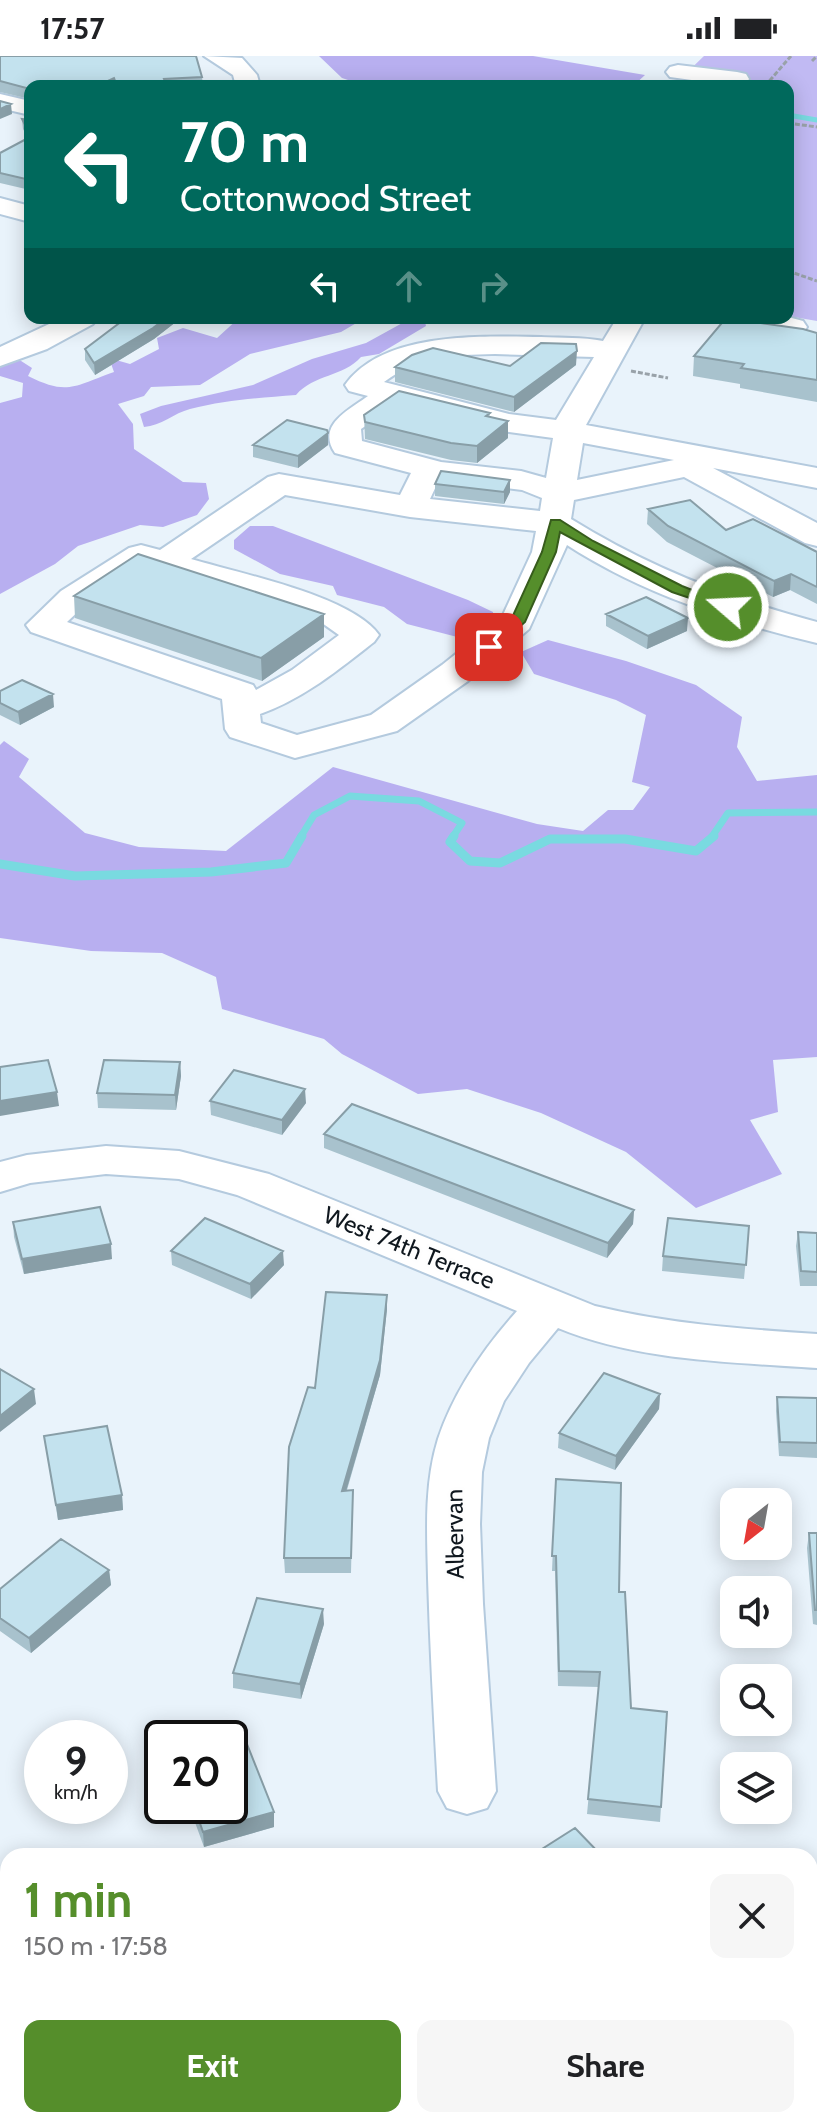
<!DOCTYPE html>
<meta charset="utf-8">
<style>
body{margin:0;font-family:Cabin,sans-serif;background:#f6f6f6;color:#202124;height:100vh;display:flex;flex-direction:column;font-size:30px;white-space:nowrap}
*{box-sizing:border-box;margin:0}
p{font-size:26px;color:#757577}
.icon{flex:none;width:44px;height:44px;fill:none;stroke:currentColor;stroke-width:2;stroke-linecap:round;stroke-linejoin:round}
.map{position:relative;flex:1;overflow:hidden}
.details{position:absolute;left:0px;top:1792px;width:818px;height:280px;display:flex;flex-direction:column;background:#fff;border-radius:24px 24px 0 0;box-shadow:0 4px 20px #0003}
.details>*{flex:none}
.guide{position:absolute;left:24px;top:24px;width:770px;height:244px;border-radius:16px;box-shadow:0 4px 20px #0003;background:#00695c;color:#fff;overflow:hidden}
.needle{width:52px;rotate:211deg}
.fabs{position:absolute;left:720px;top:1432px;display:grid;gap:16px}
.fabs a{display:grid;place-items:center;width:72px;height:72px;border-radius:16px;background:#fff;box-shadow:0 4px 20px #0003;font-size:40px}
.speed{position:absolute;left:24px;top:1664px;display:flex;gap:16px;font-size:40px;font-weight:700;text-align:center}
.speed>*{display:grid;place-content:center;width:104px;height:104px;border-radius:50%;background:#fff;box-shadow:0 4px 20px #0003;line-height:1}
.speed small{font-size:20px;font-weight:400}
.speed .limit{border:4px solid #111;border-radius:12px;background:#fff;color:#111}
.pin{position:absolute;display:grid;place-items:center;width:68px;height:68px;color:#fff;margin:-34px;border-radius:16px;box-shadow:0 4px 12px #0006}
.me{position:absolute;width:88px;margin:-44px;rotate:289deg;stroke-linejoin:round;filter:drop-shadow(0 0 6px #0008)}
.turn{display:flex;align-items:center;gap:28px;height:168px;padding:0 24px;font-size:36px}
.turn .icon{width:104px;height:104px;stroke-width:2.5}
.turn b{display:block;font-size:56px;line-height:68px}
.lanes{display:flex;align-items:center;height:76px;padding:0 24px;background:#0003;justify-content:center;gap:40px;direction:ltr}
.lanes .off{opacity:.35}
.round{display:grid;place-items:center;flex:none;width:84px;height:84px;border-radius:16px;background:#f6f6f6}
.headline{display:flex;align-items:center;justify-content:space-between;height:136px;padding:0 24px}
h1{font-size:48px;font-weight:700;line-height:60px;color:#558e2b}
.button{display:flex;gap:16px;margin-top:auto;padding:16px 24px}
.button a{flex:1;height:92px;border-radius:16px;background:#558e2b;color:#fff;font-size:32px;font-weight:700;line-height:92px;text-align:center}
.button a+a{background:#f6f6f6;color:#202124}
.status{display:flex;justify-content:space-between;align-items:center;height:56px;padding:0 40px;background:#fff;direction:ltr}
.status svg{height:22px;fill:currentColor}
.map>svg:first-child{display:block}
.green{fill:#c1baf3}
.forest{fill:#b8aff0}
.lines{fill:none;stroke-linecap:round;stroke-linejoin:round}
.stream-far2{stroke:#79dae0;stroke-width:5}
.stream-far1{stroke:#79dae0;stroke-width:7}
.stream{stroke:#79dae0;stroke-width:9}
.minor-casing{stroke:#b4cade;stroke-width:4}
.major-casing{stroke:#b4cade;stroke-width:4}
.path-far1{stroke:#99a2a9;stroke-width:3;stroke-dasharray:5 2;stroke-linecap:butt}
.path{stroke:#99a2a9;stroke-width:6;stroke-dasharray:10 5;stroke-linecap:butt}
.minor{fill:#fff;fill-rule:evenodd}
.major{fill:#fff;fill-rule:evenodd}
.wall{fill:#a8c2cd}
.shaded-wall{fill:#889ea7}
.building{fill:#c3e2ee;stroke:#889ea7;stroke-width:2}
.route{fill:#558e2b;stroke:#375c1c;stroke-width:2}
.labels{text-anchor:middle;stroke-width:6;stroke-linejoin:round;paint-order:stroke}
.street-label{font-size:24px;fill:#0f171e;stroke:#fefefe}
</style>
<div class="status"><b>17:57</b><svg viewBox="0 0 49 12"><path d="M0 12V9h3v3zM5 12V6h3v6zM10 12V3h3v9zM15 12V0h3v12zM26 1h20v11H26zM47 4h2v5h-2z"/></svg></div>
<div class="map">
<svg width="817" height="2072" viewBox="0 0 817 2072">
<rect width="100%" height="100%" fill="#e9f3fb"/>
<!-- green -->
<path class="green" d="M704,0H817V265L788,260V30H673Z"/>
<!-- forest -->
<path class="forest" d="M319,0H533L645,19L633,30H366L342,22Z
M239,262H365L341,276L250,298L200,329L151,331L144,340L118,348L133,368L134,393L183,426L206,427L209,443L197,459L163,471L140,469L78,490L55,508L0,538V347L22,341L23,327L0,320V310L18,303L32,312L28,320C68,340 74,330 114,316L109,302L130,308L159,293L157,282L183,272L217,282Z
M406,262H424L426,270L379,298L361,301C343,321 314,318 296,339C259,342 226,344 190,353C174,357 161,370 144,371L140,358L161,350L253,329L312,303L366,287L406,265Z
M250,470H273L468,544L493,556L494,568L465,583L407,568L384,551L337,539L333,530L280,518L234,493V484Z
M548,584L626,605L696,629L742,661L737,691L757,725L817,719V1001L773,1004L778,1056L750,1064L782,1118L696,1152L626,1096L541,1057L467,1033L418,1038L342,998L324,983L222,953L216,921L162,897L91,895L0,882V689L4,685L29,703L19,721L85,777L139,791L226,795L333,711L537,768L583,775L608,754H633L650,731L632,726L646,659L616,644L534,618L521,596Z"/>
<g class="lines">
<!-- stream-far2 -->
<path class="stream-far2" d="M788,59L817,64"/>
<!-- stream-far1 -->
<path class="stream-far1" d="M300,782L314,759L350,740L419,745L462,767L452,782
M711,782L728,757L817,756"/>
<!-- stream -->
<path class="stream" d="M454,780L450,786L470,805L500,807L550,783H625L696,795L714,780
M0,808L75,820L211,816L286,807L302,780"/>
<!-- minor casing -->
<g class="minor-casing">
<path id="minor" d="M204,0L242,2L257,19L260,30H236L233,19Z
M678,9L737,16L746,18L749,23L746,28L735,30L670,21L666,16L670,11Z
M0,38L30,45V59L0,52Z
M0,142L30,150V166L0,158Z
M788,261L803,265L807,271L803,277C781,283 751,274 729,268L725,262Z
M62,262H97L93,268L47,293L0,310V291Z
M617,262H645L586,369L817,412V432L713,412L817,467V490L805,487L684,421L574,444L571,463C648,511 730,543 817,566V587C730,566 643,538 567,489L529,573L468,625L397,675L295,702L230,681L225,673L222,643L31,576L26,569L61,535L129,492L141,489L160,494L268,421L279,418L400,439L411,417L335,397C316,369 349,354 368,340L349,335L345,329C383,275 483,280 541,281C561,282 583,281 603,285ZM495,298L594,301L556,364L509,358L384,326C421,299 451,299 495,298ZM398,348L509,376L553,382L546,422L521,415L441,406L362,385L361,373ZM583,387L674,404L577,424ZM439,424L522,434L542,442L540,455L430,443ZM285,439L410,461L536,475L532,496L502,561L442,609L371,659L297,679L261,667L260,658C303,643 338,614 374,586L379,579C352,540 238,517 191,503ZM145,511L315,562L339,579L292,614L256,634L253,629L67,566L85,549Z
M106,1090L179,1095L269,1118L595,1250C669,1268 741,1273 817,1278V1312C731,1306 638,1305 558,1272L529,1307L504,1345L489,1382L482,1416L480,1468L483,1548L496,1735L487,1752L467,1758L447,1752L438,1735C434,1664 430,1593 428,1522C427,1476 424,1428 438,1383C454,1335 484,1292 517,1255L237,1139L179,1123L106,1118L30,1127L0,1136V1106L27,1099Z"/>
</g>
<!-- major casing -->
<g class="major-casing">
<path id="major" d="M0,1918L8,1921V2026L0,2023Z
M142,2064H215L218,2072H146Z"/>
</g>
<!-- path-far1 -->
<path class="path-far1" d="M812,5L817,0
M765,30L791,0
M788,67L817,71
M788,215L817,225
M631,315L668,322"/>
<!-- path -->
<path class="path" d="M0,1898L8,1902
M280,2064L293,2072"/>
<!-- minor -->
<use href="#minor" class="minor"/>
<!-- major -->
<use href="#major" class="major"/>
</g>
<!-- wall -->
<path class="wall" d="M0,0L202,21L203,30H30V43L0,36Z
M22,63L30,64V134L0,127V97L28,82L23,73Z
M126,262H181L154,283L95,319L85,304V293Z
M817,277V346L740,332V328L693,320L694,300Z
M576,309L514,356L395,326V311Z
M490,357L489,361L508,365V382L477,407L451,404L365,383L364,359Z
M253,389H328L298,412L253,401Z
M510,424V436L504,448L435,440V428Z
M648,453L726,474L817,496V548L790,534L773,541L667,486L647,468Z
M74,540L324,558V581L262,625L75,562Z
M606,558L687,575L647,593L606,570Z
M0,635L54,651L20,669L0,659Z
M180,1006L181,1020L176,1054L98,1052L97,1037Z
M210,1045L306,1047L282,1079L211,1059Z
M324,1078L634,1154L633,1168L607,1202L324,1092Z
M13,1166L112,1203L24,1218L14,1181Z
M749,1170L744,1223L662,1215L663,1200Z
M798,1176L817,1177V1230H800L796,1190Z
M171,1195L284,1209L251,1243L172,1209Z
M387,1239V1253L380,1319L347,1434H353L351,1517H285L284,1502L315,1332Z
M660,1338L659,1353L615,1414L558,1392L559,1377Z
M777,1341L817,1342V1402L779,1400L776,1355Z
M44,1380L122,1439L123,1454L58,1464Z
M556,1423L619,1536L631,1652L667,1656L660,1766L587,1758L599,1631L558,1630L555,1515H552Z
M809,1477H817V1569L813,1568L807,1492Z
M109,1514L111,1529L31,1597L0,1575V1533Z
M324,1568L301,1643L233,1632V1617Z
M189,1750H230L274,1756V1771L204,1791Z
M817,1920V2006L810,1998V1924Z"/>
<!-- shaded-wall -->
<path class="shaded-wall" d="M114,22V30H97Z
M11,48L12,58L0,63V53Z
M166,262H181L154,283L95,319L94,307Z
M577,295L576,309L514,356V341Z
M508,365V382L477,407V390Z
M328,377V389L298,412V400Z
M510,424V436L504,448V436Z
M791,518L790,534L773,541L774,525Z
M324,558V581L262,625L261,602Z
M688,562L687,575L647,593L648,580Z
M53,638L54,651L20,669L18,656Z
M180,1006L181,1020L176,1054L175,1039Z
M305,1033L306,1047L282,1079V1064Z
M57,1036L59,1050L0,1060V1045Z
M634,1154L633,1168L607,1202L608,1187Z
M111,1188L112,1203L24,1218L22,1203Z
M283,1195L284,1209L251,1243L250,1228Z
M387,1239V1253L380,1319L342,1449V1435Z
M34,1333L36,1348L0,1376V1360Z
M660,1338L659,1353L615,1414L616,1400Z
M122,1439L123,1454L58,1464L56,1449Z
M109,1514L111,1529L31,1597L29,1582Z
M323,1553L324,1568L301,1643L300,1628Z
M274,1756V1771L204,1791L203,1776Z"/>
<!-- building -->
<path class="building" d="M0,0H196L202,21L164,23L167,30H117L114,22L97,30H30V33L0,25Z
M0,45L11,48L0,53Z
M22,63L30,64V78Z
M30,81V124L0,117V97Z
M126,262H166L153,272L94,307L85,293Z
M726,262L803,273L817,277V324L741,312L744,308L694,300Z
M541,287L576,288L577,295L514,341L395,311L412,299L433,292L510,310Z
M399,335L490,357L486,360L508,365L477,390L451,387L365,366L364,359Z
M287,364L327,374L328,377L298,400L253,389Z
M441,415L510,424L504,436L435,428Z
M690,444L726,474L753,463L817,496V531L791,518L774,525L668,470L648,453Z
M138,498L324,558L261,602L74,540Z
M646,541L688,562L648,580L606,558Z
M22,624L53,638L18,656L0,647V635Z
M48,1004L57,1036L0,1045V1011Z
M104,1004L180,1006L175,1039L97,1037Z
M234,1014L305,1033L282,1064L210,1045Z
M352,1048L634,1154L608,1187L324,1078Z
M100,1151L111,1188L22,1203L13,1166Z
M205,1162L283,1195L250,1228L171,1195Z
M668,1162L749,1170L746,1209L663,1200Z
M798,1176L817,1177V1216L801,1215Z
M326,1236L387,1239L380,1304L342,1435L353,1434L351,1502H284L289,1391L308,1331L315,1332Z
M0,1313L34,1333L0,1360Z
M604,1317L660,1338L616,1400L559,1377Z
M777,1341L817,1342V1387L780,1386Z
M107,1370L122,1439L56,1449L44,1380Z
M556,1423L621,1427L619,1536H625L631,1652L667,1656L661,1751L588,1743L600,1616L559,1615L556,1500H552Z
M809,1477H817V1554H815Z
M61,1483L109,1514L29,1582L0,1562V1533Z
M257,1542L323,1553L300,1628L233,1617Z
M245,1683L274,1756L203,1776L194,1750H230V1687Z
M575,1772L602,1800H531Z
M817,1920V1989L810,1981V1924Z
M712,2064H792L793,2072H712Z"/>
<!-- route -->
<path class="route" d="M551,464H560L593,485L682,530L735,551L728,555L672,536L560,476L556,496L525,566L494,594H484V588L511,564L542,496Z"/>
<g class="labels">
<!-- street labels -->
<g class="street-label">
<text transform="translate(409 1192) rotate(22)" y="8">West 74th Terrace</text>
<text transform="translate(455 1478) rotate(-91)" y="8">Albervan</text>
</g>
</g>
</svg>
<div class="fabs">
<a><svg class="needle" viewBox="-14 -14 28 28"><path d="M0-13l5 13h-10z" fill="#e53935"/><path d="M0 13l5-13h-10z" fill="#757577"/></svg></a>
<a><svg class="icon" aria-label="sound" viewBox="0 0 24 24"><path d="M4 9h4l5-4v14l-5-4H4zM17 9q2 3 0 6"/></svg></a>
<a><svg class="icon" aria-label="search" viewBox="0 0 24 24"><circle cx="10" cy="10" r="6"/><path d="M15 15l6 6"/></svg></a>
<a><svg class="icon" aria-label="layers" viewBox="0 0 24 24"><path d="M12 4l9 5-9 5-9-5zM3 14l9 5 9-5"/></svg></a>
</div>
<div class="speed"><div>9<small>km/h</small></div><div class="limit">20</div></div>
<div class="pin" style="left:489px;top:591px;background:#d93025"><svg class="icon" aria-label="arrive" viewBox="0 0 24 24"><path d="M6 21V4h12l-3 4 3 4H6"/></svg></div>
<svg class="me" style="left:728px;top:551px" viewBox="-20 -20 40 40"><circle r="17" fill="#558e2b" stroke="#fff" stroke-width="3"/><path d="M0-11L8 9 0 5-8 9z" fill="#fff"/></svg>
<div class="guide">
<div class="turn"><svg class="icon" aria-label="left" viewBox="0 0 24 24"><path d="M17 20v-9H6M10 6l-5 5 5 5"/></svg><div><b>70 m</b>Cottonwood Street</div></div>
<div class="lanes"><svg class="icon" aria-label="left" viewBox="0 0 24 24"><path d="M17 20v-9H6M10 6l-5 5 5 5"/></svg><svg class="icon off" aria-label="ahead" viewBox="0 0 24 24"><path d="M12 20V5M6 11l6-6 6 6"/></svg><svg class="icon off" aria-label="right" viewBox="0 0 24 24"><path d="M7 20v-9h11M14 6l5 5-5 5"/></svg></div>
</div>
<section class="details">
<div class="headline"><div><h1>1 min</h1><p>150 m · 17:58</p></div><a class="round"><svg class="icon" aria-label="close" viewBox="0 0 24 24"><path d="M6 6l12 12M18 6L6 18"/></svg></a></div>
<div class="button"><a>Exit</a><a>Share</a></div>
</section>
</div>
